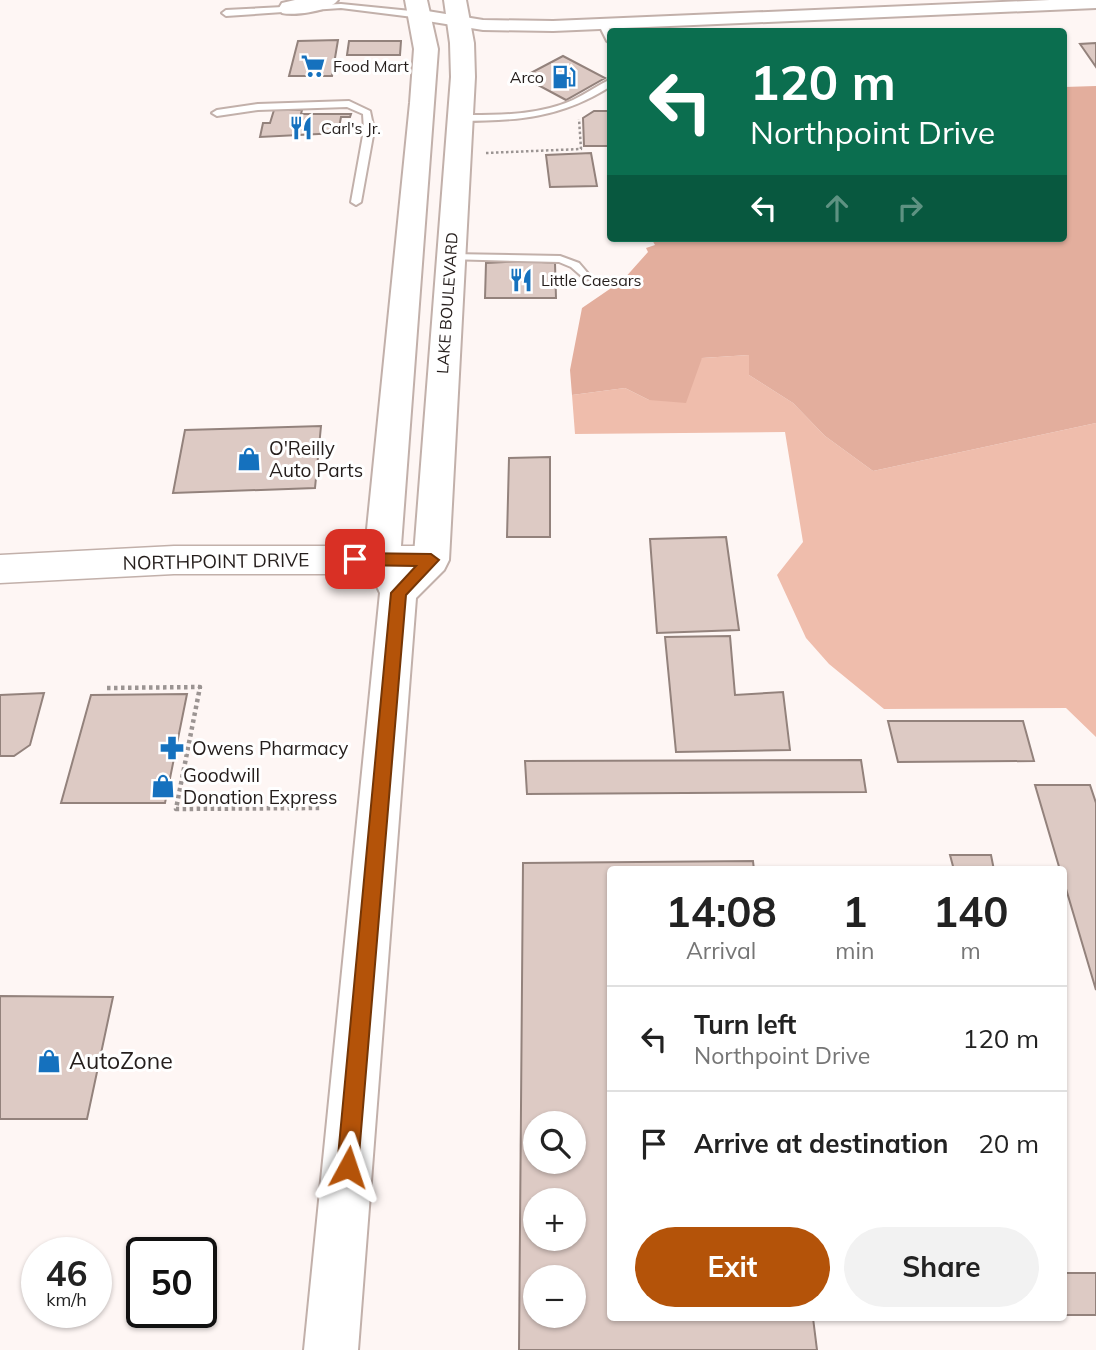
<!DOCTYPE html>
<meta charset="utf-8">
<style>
body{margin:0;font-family:Mulish,sans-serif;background:#f2f2f2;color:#222;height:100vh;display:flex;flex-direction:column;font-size:26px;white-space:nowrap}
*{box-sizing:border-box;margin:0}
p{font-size:23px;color:#767676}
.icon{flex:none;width:38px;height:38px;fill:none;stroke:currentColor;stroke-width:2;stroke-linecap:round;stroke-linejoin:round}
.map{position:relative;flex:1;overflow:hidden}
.details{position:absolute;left:607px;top:866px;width:460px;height:455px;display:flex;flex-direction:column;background:#fff;border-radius:7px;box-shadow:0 2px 5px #0004}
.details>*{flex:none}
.guide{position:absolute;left:607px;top:28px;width:460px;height:214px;border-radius:7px;box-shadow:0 2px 5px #0004;background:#0b6e4f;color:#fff;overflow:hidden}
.buttons{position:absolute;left:523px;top:1111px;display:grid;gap:14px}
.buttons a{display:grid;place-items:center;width:63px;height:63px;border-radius:50%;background:#fff;box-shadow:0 2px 5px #0004;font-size:35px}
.speed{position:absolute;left:21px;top:1237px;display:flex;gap:14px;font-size:35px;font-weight:700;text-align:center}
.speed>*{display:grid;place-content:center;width:91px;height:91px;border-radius:50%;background:#fff;box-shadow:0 2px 5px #0004;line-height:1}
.speed small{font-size:18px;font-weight:400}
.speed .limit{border:4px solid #111;border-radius:10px;background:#fff;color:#111}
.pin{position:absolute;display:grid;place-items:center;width:60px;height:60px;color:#fff;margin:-30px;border-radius:14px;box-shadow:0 4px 10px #0006}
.me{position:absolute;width:77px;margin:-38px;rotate:5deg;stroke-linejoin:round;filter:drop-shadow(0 0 5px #0008)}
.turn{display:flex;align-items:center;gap:24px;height:147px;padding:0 28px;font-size:32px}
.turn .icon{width:91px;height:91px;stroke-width:2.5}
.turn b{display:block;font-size:49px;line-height:60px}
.lanes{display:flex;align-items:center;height:66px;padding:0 28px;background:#0003;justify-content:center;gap:35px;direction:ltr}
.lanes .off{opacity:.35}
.eta{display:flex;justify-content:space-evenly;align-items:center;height:119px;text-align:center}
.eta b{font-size:42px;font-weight:700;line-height:49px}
.primary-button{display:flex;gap:14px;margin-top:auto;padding:14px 28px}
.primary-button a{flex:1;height:80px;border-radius:42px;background:#b45309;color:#fff;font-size:28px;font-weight:700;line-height:80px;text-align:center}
.primary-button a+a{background:#f2f2f2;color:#222}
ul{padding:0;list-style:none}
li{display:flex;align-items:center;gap:21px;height:105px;padding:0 28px;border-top:2px solid #e0e0e0}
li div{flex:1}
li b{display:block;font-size:26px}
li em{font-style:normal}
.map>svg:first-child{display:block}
.green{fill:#efbdac}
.forest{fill:#e3ae9d}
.building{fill:#ddcac4;stroke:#93827c;stroke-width:2;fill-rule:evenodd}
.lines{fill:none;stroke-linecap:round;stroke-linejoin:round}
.service-casing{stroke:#c2b0aa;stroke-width:4}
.minor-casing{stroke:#c2b0aa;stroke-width:4}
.tertiary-casing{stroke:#c2b0aa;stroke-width:3}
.secondary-casing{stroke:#c2b0aa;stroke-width:4}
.path-far1{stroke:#9b9492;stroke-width:2.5;stroke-dasharray:2.5 2.5;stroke-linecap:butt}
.path{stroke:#9b9492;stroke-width:4.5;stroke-dasharray:3.5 3.5;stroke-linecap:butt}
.service{fill:#fff;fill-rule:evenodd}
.minor{fill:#fff;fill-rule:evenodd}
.tertiary{fill:#fff;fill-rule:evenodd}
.secondary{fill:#fff;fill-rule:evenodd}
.route{fill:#b45309;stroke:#753606;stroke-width:2}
.labels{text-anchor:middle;stroke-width:6;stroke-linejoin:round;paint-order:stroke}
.far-poi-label{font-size:16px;fill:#251e1c;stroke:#fff;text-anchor:start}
.far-street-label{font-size:16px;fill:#251e1c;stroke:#fff}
.poi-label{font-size:19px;fill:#251e1c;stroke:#fff;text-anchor:start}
.street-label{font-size:19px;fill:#251e1c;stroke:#fff}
.near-poi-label{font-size:23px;fill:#251e1c;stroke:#fff;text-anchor:start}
</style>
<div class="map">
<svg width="1096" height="1350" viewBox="0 0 1096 1350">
<rect width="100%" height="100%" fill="#fef6f4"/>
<!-- green -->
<path class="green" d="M749,355V375L793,403L825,436L873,471L1096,423V737L1066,708L884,709L829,664L806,638L777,575L803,542L785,432L575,434L572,395L625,388L649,400L702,358Z"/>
<!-- forest -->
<path class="forest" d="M1096,86V423L873,471L825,436L793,403L749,375V355L702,358L686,403L649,400L625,388L572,395L570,370L582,308L623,280L648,252L646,248L655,245L651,238H1064V87Z"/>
<!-- building -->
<path class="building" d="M338,40L332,76H289L298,41Z
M349,41H401L400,55H347Z
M1096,43V67L1080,44Z
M563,56L605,78L566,100L523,77Z
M274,110H302L301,114H351L350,117H341L338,133L260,137L263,123H270Z
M594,111H611V146H584L583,118Z
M591,153L597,186L550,187L546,155Z
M528,261L555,263L556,298H485L486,263Z
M321,426L315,488L173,493L185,430Z
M550,457V537H507L509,458Z
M726,537L739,630L657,633L650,539Z
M730,636L735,695L783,692L790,750L676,752L665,637Z
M44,693L30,745L14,756H0V695Z
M187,694L165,803H61L91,695Z
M888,721H1023L1034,761L898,762Z
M861,760L866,792L527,794L525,761Z
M1035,785H1090L1096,803V990L1064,882V870H1060Z
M950,855H991L994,870H954Z
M753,861L754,870H611V1318H813L817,1350H519L523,863ZM536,1124H574V1162H536ZM536,1200H574V1239H536ZM536,1278H574V1316H536Z
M0,996L113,997L87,1119H0Z
M1064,1273H1096V1315H1064Z"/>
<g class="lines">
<!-- service casing -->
<g class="service-casing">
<path id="service" d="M341,4L421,12L425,15L421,18L341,8L226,16L222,13L226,10Z
M600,23L607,25L611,32V44L607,41L599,25Z
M611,79V86C561,118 517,121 460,121L455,118L460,115C498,115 537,116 573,100C586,94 598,85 611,79Z
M349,101L370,111L374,130L361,202L356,205L351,202L364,130L363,114L347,107L258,110L217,116L212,113L217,110L258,104Z
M450,254L560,256L579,263L591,277L586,280L571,267L559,262L446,259L445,257Z"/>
</g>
<!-- minor casing -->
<g class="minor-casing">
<path id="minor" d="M1050,0H1096V8L553,31L483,30L421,20L413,15L421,10L483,20L553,21Z"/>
</g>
<!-- tertiary casing -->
<g class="tertiary-casing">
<path id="tertiary" d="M174,546H431L443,550L448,560L443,570L431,574H174L0,583V555Z"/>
</g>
<!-- secondary casing -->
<g class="secondary-casing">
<path id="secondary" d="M295,0H338C330,11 295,16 282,13L279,8L282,3Z
M405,0H427L438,49L400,559L403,565L414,555L451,77L450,43L444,0H466L474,43L475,77L449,560L444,570L416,598L358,1350H304L380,593L364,559L410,103L414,49Z"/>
</g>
<!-- path-far1 -->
<path class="path-far1" d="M486,153L581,149L579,119"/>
<!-- path -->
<path class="path" d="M107,688L200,687L176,809L320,808"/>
<!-- service -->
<use href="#service" class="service"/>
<!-- minor -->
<use href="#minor" class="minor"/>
<!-- tertiary -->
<use href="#tertiary" class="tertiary"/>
<!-- secondary -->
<use href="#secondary" class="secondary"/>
</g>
<!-- route -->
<path class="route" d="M355,553L431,554L439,560L406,595L358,1167L355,1174L348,1177L340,1174L337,1167L391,593L416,566L355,565L348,559Z"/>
<!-- icons -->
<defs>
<g id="supermarket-bare" transform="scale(1.89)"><path d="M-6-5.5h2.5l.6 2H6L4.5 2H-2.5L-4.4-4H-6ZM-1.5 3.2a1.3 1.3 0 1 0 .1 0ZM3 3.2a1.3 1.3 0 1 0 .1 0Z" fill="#1571be" stroke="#fff" stroke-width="2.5" paint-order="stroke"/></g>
<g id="fuel-bare" transform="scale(1.89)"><path d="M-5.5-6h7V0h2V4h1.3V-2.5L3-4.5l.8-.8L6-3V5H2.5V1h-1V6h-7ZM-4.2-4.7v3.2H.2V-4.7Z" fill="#1571be" stroke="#fff" stroke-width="2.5" paint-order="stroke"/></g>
<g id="restaurant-bare" transform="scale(1.89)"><path d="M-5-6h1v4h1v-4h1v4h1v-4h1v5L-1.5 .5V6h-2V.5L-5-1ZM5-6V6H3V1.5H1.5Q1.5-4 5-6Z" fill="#1571be" stroke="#fff" stroke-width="2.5" paint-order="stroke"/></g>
<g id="shop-bare" transform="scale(1.89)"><path d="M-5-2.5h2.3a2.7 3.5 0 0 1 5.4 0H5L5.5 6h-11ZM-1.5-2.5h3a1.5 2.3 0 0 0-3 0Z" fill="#1571be" stroke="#fff" stroke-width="2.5" paint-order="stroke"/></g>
<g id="pharmacy-bare" transform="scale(1.89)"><path d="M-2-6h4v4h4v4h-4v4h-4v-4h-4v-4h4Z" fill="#1571be" stroke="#fff" stroke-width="2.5" paint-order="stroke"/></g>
</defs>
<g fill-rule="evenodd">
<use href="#supermarket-bare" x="313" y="66"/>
<use href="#fuel-bare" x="564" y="77"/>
<use href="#restaurant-bare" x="301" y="128"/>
<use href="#restaurant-bare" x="521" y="280"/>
<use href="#shop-bare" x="249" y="459"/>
<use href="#pharmacy-bare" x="172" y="748"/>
<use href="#shop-bare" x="163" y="786"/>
<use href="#shop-bare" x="49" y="1061"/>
</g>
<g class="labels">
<!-- far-poi labels -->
<g class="far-poi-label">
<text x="333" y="72">Food Mart</text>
<text x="544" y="83" text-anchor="end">Arco</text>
<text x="321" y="134">Carl's Jr.</text>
<text x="541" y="286">Little Caesars</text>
</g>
<!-- far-street labels -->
<g class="far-street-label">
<text transform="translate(447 303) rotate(-86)" y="6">LAKE BOULEVARD</text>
</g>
<!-- poi labels -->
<g class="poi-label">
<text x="269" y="455">O'Reilly<tspan x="269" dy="22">Auto Parts</tspan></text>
<text x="192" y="755">Owens Pharmacy</text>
<text x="183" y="782">Goodwill<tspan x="183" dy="22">Donation Express</tspan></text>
</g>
<!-- street labels -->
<g class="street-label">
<text transform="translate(216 561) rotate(-1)" y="7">NORTHPOINT DRIVE</text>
</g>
<!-- near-poi labels -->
<g class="near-poi-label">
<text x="69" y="1069">AutoZone</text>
</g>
</g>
</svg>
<div class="buttons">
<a><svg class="icon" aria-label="search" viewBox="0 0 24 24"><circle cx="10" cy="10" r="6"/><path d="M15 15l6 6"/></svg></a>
<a>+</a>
<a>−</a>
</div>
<div class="speed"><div>46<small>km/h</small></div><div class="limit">50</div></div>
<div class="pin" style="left:355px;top:559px;background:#d93025"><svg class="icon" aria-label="arrive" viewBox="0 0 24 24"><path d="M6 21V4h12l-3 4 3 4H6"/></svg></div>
<svg class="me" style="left:348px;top:1167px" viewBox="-20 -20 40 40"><path d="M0-17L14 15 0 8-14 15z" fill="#b45309" stroke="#fff" stroke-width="4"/></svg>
<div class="guide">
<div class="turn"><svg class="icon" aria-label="left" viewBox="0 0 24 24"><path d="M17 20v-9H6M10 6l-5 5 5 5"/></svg><div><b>120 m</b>Northpoint Drive</div></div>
<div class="lanes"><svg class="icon" aria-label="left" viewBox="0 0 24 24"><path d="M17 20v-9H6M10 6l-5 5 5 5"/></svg><svg class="icon off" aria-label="ahead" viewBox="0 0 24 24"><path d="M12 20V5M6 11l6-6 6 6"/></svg><svg class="icon off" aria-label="right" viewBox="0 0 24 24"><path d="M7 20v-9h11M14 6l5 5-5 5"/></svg></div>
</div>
<section class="details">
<div class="eta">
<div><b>14:08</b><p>Arrival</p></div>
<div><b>1</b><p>min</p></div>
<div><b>140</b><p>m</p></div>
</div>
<ul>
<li><svg class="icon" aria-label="left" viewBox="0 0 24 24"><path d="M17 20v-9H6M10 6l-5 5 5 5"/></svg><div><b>Turn left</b><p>Northpoint Drive</p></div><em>120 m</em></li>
<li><svg class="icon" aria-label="arrive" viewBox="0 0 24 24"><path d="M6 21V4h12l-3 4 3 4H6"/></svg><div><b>Arrive at destination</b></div><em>20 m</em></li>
</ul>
<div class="primary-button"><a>Exit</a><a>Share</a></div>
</section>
</div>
